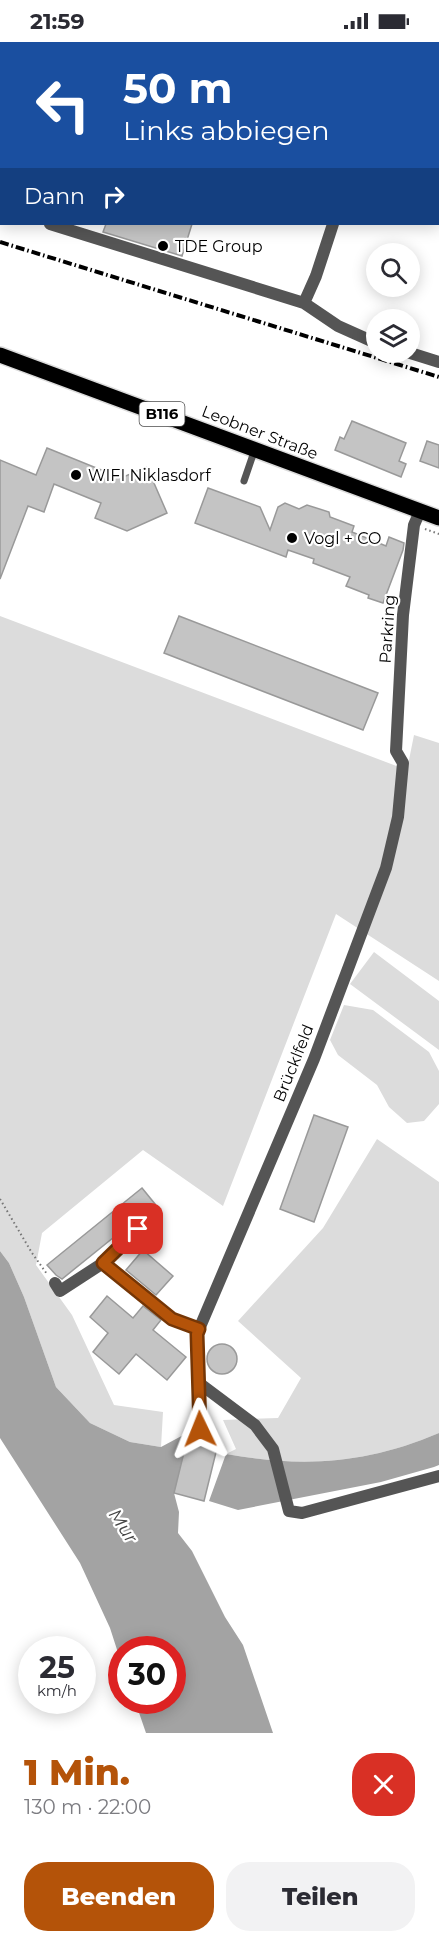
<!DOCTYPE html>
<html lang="de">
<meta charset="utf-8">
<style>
body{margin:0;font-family:Montserrat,sans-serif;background:#f2f2f3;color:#2b2b33;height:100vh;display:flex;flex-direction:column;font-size:22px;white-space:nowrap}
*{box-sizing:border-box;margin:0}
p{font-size:20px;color:#7c7c81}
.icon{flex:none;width:33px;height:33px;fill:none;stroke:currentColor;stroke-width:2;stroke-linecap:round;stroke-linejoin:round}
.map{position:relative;height:1691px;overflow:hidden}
.sheet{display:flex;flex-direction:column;background:#fff;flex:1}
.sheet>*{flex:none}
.top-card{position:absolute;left:0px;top:0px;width:440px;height:183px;box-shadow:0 3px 15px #0003;background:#1a4fa0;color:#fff;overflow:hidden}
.controls{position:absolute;left:366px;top:201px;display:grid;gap:12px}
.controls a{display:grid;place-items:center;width:54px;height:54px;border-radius:50%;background:#fff;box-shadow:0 3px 15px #0003;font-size:30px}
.speed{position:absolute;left:18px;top:1594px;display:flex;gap:12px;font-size:30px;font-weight:700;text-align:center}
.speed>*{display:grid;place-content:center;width:78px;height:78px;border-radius:50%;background:#fff;box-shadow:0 3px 15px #0003;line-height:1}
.speed small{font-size:15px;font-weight:400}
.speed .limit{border:9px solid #d22;background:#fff;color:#111}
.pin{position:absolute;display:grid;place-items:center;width:51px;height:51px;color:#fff;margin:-26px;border-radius:12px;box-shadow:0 3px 9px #0006}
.me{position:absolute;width:66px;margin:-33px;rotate:358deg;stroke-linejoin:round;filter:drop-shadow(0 0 4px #0008)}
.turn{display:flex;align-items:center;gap:21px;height:126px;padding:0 24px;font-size:27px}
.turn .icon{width:78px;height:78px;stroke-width:2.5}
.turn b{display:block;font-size:42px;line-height:51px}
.then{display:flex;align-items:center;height:57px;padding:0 24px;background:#0003;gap:12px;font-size:22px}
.round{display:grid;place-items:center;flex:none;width:63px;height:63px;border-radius:24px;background:#f2f2f3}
.headline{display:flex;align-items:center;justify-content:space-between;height:102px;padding:0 24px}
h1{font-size:36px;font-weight:800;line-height:45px;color:#b45309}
.button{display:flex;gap:12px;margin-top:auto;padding:12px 24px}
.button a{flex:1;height:69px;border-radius:24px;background:#b45309;color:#fff;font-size:24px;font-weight:800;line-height:69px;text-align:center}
.button a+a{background:#f2f2f3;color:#2b2b33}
.status{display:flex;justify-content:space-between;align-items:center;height:42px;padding:0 30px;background:#fff;direction:ltr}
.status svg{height:16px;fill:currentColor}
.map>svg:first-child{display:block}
.green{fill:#dcdcdc}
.water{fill:#a3a3a3}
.building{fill:#c4c4c4;stroke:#999;stroke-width:1.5}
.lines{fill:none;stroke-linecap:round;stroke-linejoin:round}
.primary-casing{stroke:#dbdbdb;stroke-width:18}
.path{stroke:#777;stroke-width:2;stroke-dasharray:1.5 3;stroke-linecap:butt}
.service{stroke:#555;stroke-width:7}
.minor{stroke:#555;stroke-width:12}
.primary{stroke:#000;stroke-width:15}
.rail{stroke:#000;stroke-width:4;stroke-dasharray:9 3 1.5 3;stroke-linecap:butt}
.route-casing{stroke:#753606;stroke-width:15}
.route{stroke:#b45309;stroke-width:10}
.poi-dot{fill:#000;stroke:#fff;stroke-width:2}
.labels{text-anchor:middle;stroke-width:4.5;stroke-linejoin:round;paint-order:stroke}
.shield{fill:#fff;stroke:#4c4c4c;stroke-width:1.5}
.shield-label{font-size:15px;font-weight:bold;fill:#000}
.poi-label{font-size:16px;fill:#000;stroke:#fff;text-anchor:start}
.street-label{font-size:16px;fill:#000;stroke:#fff}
.water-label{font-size:18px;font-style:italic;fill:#444;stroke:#fff}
</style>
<div class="status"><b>21:59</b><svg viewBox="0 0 49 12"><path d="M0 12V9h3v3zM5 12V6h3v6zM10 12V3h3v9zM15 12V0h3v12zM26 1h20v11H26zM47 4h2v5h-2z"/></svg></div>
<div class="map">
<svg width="439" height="1691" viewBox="0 0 439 1691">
<rect width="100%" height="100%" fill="#fff"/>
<!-- green -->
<path class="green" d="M0,574L407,728L414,693L439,701V939L336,872L223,1164L143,1108L42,1191L36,1223L72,1273L114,1363L163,1370L161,1405L130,1400L90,1381L56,1345L24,1255L9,1221L0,1209Z
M374,910L439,959V1008L350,942Z
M344,963L373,968L429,1010L439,1029V1062L424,1079L407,1081L389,1065L377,1043L338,1013L330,998Z
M377,1097L439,1140V1391C366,1422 303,1426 226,1412L236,1407L223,1378L278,1376L301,1336L238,1279L323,1186Z"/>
<!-- water -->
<path class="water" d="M0,1209L9,1221L24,1255L56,1345L90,1381L130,1400L161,1405L189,1390L174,1451L179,1470L178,1491L192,1509L225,1575L243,1603L273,1691H146L135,1659H172V1608H122L121,1620L110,1586L80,1521L0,1396Z
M439,1391V1423L434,1425L381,1440L238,1468L209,1459L226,1412C303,1426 366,1422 439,1391Z"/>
<!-- building -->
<path class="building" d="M106,182H192L182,214L103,190Z
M352,379L406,401L399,419L406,422L401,435L335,408L340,395L344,397Z
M427,399L439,403V426L420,419Z
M47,406L121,436L147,425L167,471L127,489L95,476L101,461L54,442L44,470L28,464L0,537V418L36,433Z
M208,446L260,465L270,488L278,465L285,461L299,467L307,463L329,470L330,475L354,484L352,490L386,504L389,495L404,501L403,508L383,561L368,556L369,553L346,544L350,535L313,521L314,517L288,508L286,515L195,481Z
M179,574L378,651L363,688L164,611Z
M314,1073L348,1085L314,1180L280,1167Z
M142,1146L155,1162L62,1237L56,1233L47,1223Z
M143,1208L173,1234L156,1253L126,1228Z
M107,1254L133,1276L143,1264L161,1278L153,1288L186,1315L167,1338L136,1312L119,1332L93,1310L108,1291L90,1275Z
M207 1317a15 15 0 1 1 30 0a15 15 0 1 1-30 0Z
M189,1390L197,1394L219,1398L204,1459L174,1451Z"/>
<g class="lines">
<!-- primary casing -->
<g class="primary-casing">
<path id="primary" d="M0,313L439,476"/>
</g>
<!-- path -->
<path class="path" d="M428,2L429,0
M438,161L439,162
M425,487L439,492
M0,1157L32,1211L47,1232"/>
<!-- service -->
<path class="service" d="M244,439L255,407"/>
<!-- minor -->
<path class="minor" d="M410,2L411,0
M0,164H2
M50,182L304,261L338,284L376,301
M304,261L316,234L333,182
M407,310L439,320
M138,1187L103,1221L172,1277L199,1286
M55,1241L60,1249L103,1221
M199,1341L255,1383L273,1407L289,1469L302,1471L439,1434
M200,1387L197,1292L314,1017L386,826L398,775L403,721L396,709L403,573L414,483L420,469"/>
<!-- primary -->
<use href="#primary" class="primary"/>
<!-- rail -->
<path class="rail" d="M0,200L439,335"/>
</g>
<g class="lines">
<!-- route casing -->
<g class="route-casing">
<path id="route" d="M138,1187L103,1221L172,1277L199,1287L197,1292L200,1387"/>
</g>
<!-- route -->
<use href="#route" class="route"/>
</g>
<!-- markers -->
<g class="poi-dot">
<circle cx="163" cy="204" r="6"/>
<circle cx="76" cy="433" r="6"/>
<circle cx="292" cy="496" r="6"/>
</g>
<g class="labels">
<!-- shield labels -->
<rect class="shield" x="139.5" y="360" width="45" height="24" rx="4.5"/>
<g class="shield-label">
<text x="162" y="377">B116</text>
</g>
<!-- poi labels -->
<g class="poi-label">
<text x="175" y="210">TDE Group</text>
<text x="88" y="439">WIFI Niklasdorf</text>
<text x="304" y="502">Vogl + CO</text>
</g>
<!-- street labels -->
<g class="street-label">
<text transform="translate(260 390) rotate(21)" y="6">Leobner Straße</text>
<text transform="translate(387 587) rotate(-86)" y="6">Parkring</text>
<text transform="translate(293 1021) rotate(-68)" y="6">Brücklfeld</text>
</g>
<!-- water labels -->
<g class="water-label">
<text transform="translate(123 1484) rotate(57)" y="6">Mur</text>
</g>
</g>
</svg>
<div class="controls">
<a><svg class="icon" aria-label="search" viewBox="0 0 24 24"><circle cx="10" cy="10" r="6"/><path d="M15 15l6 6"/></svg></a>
<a><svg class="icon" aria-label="layers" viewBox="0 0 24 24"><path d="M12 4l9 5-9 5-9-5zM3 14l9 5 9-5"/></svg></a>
</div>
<div class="speed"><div>25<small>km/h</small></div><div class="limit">30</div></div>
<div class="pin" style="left:138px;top:1187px;background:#d93025"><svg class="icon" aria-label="arrive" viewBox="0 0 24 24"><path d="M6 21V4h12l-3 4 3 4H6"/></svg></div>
<svg class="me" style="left:200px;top:1387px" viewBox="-20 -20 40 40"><path d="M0-17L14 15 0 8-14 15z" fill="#b45309" stroke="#fff" stroke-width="4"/></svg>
<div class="top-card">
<div class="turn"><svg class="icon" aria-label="left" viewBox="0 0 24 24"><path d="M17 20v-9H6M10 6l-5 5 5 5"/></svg><div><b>50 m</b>Links abbiegen</div></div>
<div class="then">Dann<svg class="icon" aria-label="right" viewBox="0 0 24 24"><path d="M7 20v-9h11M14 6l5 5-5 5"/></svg></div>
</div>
</div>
<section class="sheet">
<div class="headline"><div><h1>1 Min.</h1><p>130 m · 22:00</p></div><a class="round" style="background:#d93025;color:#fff"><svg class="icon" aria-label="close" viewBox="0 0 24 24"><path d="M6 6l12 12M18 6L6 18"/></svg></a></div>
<div class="button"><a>Beenden</a><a>Teilen</a></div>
</section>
